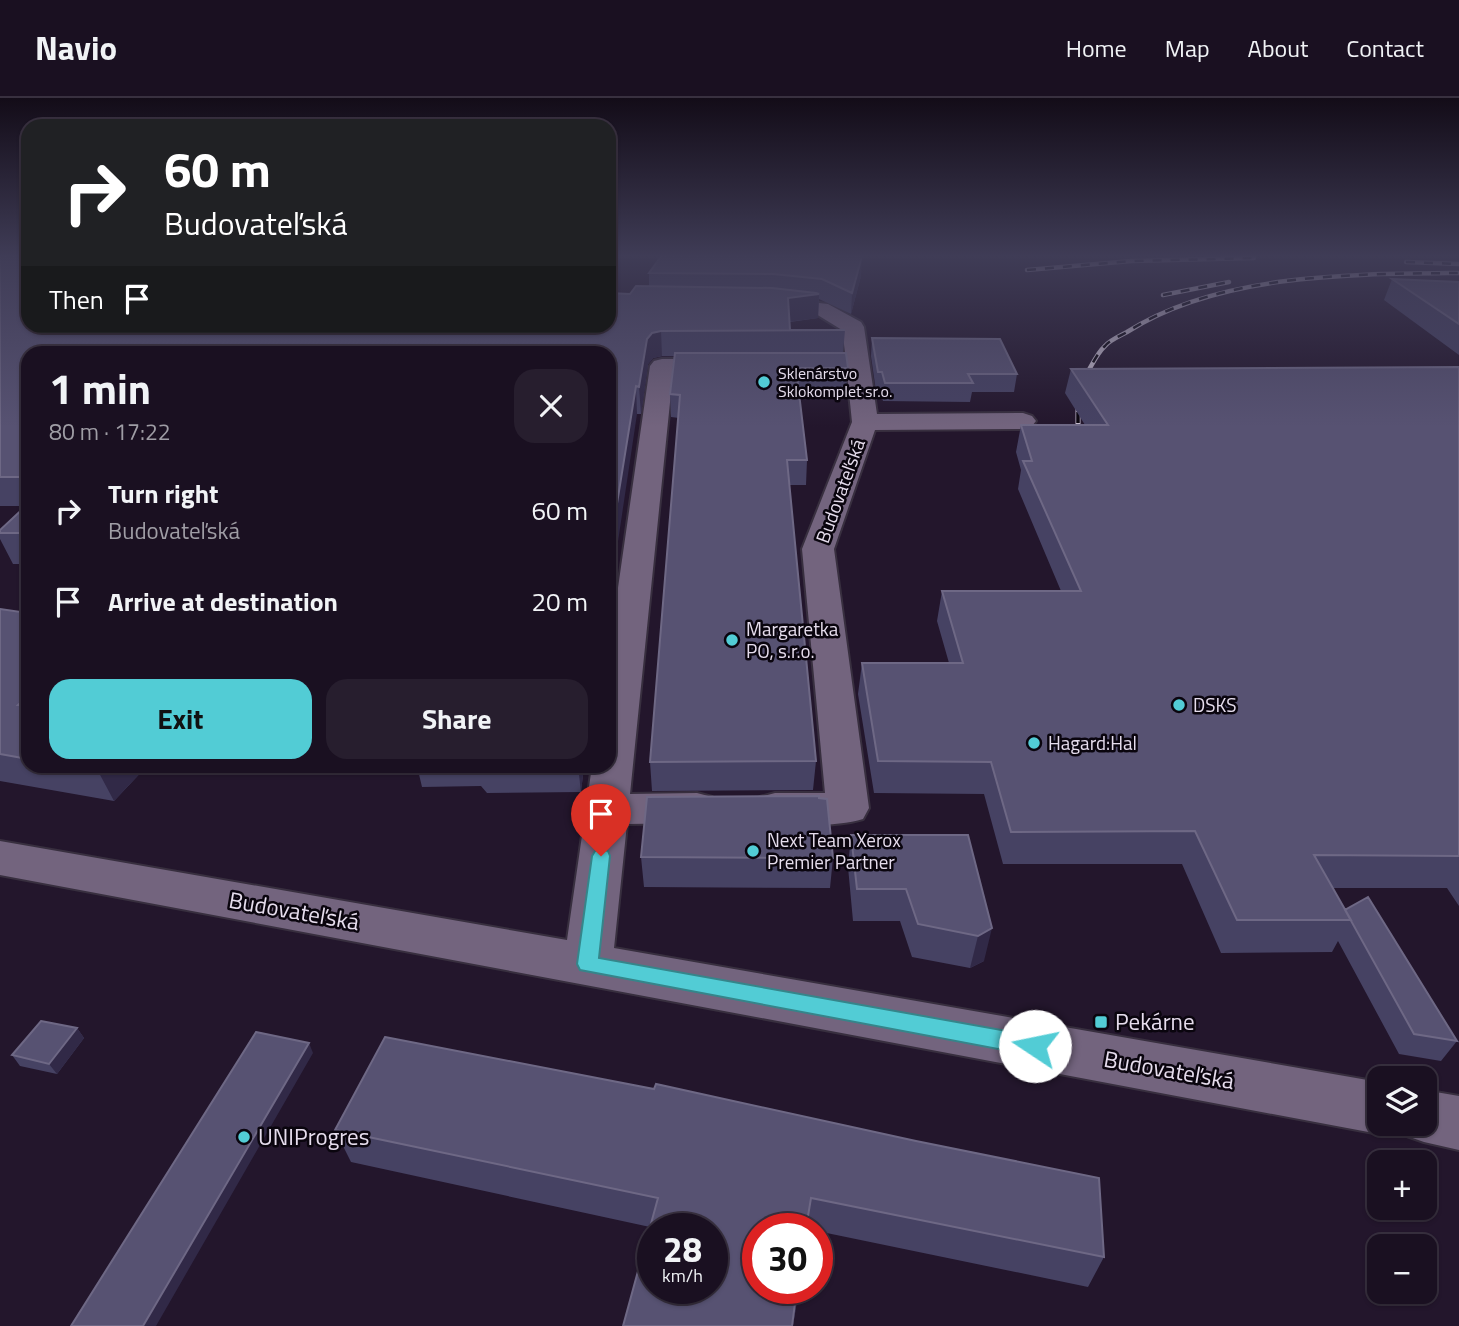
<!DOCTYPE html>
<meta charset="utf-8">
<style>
body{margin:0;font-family:"Titillium Web",sans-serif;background:#271e2e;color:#f1f3f6;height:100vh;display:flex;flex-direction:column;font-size:26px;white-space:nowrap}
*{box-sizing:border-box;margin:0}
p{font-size:23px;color:#9f9da5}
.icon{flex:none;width:38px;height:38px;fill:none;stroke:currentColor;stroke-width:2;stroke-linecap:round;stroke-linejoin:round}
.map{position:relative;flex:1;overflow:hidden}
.side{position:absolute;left:21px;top:248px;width:595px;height:427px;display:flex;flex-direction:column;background:#1a1021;border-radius:21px;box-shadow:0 2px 5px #0004,0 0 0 2px #38303f}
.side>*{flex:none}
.guide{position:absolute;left:21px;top:21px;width:595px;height:214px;border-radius:21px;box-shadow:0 2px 5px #0004,0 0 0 2px #38303f;background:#202124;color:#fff;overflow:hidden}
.buttons{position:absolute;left:1367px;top:968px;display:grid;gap:14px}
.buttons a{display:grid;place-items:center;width:70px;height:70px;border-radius:14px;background:#1a1021;box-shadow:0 2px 5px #0004,0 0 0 2px #38303f;font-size:35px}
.speed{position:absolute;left:637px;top:1115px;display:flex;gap:14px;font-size:35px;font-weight:700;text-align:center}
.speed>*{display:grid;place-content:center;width:91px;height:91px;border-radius:50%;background:#1a1021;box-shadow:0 2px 5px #0004,0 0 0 2px #38303f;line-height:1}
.speed small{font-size:18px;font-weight:400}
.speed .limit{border:10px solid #d22;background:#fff;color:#111}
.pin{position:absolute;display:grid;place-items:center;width:60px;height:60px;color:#fff;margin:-72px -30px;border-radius:50% 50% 50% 0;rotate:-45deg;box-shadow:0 0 7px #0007}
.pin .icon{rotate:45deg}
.me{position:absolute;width:77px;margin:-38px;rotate:281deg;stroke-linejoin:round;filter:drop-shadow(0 0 5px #0008)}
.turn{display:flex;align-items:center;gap:24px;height:147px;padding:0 28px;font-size:32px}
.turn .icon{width:91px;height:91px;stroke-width:2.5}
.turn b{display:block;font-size:49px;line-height:60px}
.then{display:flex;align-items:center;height:66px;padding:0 28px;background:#0003;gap:14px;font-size:26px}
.round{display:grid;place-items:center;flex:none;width:74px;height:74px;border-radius:21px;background:#271e2e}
.summary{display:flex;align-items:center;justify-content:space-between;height:119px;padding:0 28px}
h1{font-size:42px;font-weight:700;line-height:52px}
.action{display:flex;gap:14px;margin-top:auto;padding:14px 28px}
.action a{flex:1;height:80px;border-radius:21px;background:#52ccd5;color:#111;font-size:28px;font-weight:700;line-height:80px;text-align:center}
.action a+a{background:#271e2e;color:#f1f3f6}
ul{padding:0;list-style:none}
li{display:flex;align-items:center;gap:21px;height:91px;padding:0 28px}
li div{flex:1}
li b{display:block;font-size:26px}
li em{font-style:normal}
header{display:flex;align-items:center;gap:42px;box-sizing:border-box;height:98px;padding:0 35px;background:#1a1021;border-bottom:2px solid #38303f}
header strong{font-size:33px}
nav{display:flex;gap:38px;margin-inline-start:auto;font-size:24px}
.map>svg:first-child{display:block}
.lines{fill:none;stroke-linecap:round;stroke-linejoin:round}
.minor-casing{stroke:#382f3f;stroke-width:4}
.minor{fill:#73647e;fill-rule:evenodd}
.rail-far1-casing{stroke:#c6bccd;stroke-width:4.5}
.rail-casing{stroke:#c6bccd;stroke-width:5}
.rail-far1{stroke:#0a050e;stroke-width:2.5;stroke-dasharray:9;stroke-linecap:butt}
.rail{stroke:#0a050e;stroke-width:3.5;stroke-dasharray:11;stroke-linecap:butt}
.wall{fill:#464263}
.shaded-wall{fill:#312947}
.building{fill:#575272;stroke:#6e6885;stroke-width:2;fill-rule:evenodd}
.route{fill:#52ccd5;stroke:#35858a;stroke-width:2}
.poi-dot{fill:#52ccd5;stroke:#0a050e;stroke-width:2.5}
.labels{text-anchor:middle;stroke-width:5;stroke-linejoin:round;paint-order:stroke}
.far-poi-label{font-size:16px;fill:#e6dded;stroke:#0a050e;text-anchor:start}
.street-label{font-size:19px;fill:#e6dded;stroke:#0a050e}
.poi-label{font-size:19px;fill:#e6dded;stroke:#0a050e;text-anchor:start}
.near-street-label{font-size:23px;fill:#e6dded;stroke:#0a050e}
.near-poi-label{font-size:23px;fill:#e6dded;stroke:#0a050e;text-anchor:start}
</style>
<header>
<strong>Navio</strong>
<nav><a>Home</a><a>Map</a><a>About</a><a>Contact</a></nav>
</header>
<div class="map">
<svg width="1459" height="1228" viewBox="0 0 1459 1228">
<rect width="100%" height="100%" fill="#23162c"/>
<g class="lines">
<!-- minor casing -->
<g class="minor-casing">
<path id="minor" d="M765,199L828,206L861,224L864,229L877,316L1023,315L1032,318L1036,323L1032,328L1023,331L875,332L834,451L869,710L863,721C836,729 787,729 760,721L754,710L760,699L775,695H825L802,451L852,324L847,275L788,273L784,268L788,263L846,261L842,232L816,216L758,209L755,205L758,201Z
M662,261H725L733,263L737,268L733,273L725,275H673L630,696L697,695L712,699L718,710L712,721L697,725L627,726L614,850L1379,984V1026H1424V992L1459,998V1052L1424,1044L1404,1037L1400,1026L1379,1036L0,777V743L567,842L592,668H609V552L650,268L654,263Z"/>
</g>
<!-- minor -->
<use href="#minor" class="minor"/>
<!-- rail-far1 casing -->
<g class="rail-far1-casing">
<path id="rail-far1" d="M1406,164L1459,166
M1027,172L1131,163L1254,160
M1163,197L1229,184
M1084,280C1091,270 1096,256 1105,248C1110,242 1120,238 1127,234C1219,175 1353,176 1459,175"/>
</g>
<!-- rail casing -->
<g class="rail-casing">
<path id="rail" d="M1078,347V290L1086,278"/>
</g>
<!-- rail-far1 -->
<use href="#rail-far1" class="rail-far1"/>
<!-- rail -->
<use href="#rail" class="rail"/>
</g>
<!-- wall -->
<path class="wall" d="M0,157L28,228H275L274,229H381L630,196L649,188V175L861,178L851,216L819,201L818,220L790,224V232H845L843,255L848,270L846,293H799L807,362L806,387H789L816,663L813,692L652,693L650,664L679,320L671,319L670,296L674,258H662L653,260L648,266L641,316H637L609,256H28V466H13L0,441V432L25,408H0Z
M1392,181L1459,184V257L1384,202Z
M872,240L1017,276L1014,294H972L970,304L883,303L880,293H876L871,258Z
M1459,269V808L1447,790H1333L1345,812L1457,943L1441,963L1399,956L1338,843L1332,854L1221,855L1182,766H1003L984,696L874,695L858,596L862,565H949L937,523L942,493H1061L1018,391L1021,372L1016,354L1021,327H1085L1065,295L1071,271Z
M0,511L28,515V668H147L114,703L0,683Z
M417,668H584L581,694L487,695L481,688L422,689Z
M819,700L833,760L830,790L644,789L641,759Z
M851,737H968L984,863L970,870L912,859L900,823H853L848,769Z
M77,930L84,940L57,976L20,968L12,957Z
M385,939L1104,1159L1088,1189L817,1133V1130H758V1190H799L793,1228H623L650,1129L351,1064L335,1032Z"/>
<!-- shaded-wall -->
<path class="shaded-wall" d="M862,158L861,178L851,216L852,195Z
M819,196L818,220L787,224L788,200Z
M244,228H275L250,254L242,229Z
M661,233L662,258L653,260L648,266L641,316L639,289L647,241L652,235Z
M636,288L637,316L609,504V455Z
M28,598V623L18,607Z
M103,668H147L114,703L98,673Z
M578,668H584L581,694Z
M992,830L984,863L970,870L978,838Z
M77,930L84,940L57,976L49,966Z
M309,945L313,955L156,1228H143Z
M797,1190H799L793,1228H792Z"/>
<!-- building -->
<path class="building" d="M0,157H28V228H244L242,229H381L382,228H609V195L630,196L636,188L772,190L816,195L819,196L788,200L790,232H845L661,233L652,235L647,241L639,289L636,288L609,455V256H28V379H0Z
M662,157H841L862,158L852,195L822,181L773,176L649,175Z
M1392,181L1459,184V226Z
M872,240L1000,241L1017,276H968L973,285H885L882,274H878Z
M675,255H846L848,270H796L807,362H787L816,663L650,664L680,297L670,296Z
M1459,269V758L1314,757L1351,822H1237L1195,733L1011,734L991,664L878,663L862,565H963L942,493H1081L1023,363H1032L1021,327H1108L1071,271Z
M28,406V435H0V432Z
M0,511L28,515V598L18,607L28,608V661L0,656Z
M71,668H103L98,673Z
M819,698V700L827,701L833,760L641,759L647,699Z
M851,737H968L992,830L978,838L918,826L906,791H857Z
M1368,799L1457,943L1414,936L1345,812Z
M41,923L77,930L49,966L12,957Z
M256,934L309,945L143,1228H71Z
M385,939L654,991L656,986L916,1043L1099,1080L1104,1159L811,1100L806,1130H758V1190H797L792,1228H623L658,1100L335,1032ZM653,1130H712V1190H653Z"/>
<!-- sky -->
<linearGradient id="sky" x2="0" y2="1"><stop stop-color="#130c18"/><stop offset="0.48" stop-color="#3f3c56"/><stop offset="1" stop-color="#3f3c56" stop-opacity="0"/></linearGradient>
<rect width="1459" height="329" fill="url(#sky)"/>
<!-- route -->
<path class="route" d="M601,751L608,753L610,758L599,860L1035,938L1043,941L1046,948L1043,955L1035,958L580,872L577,866L592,758L595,753Z"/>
<!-- markers -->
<g class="poi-dot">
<circle cx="764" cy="284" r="7"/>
<circle cx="732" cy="542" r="7"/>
<circle cx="1179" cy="607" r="7"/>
<circle cx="1034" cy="645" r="7"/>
<circle cx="753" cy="753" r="7"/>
<rect x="1094" y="917" width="14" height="14" rx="3.5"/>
<circle cx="244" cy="1039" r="7"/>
</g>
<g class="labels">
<!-- far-poi labels -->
<g class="far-poi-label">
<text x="778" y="281">Sklenárstvo<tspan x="778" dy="18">Sklokomplet sr.o.</tspan></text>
</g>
<!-- street labels -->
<g class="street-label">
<text transform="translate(840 393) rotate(-70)" y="7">Budovateľská</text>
</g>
<!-- poi labels -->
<g class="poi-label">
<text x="746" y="538">Margaretka<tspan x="746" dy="22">PO, s.r.o.</tspan></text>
<text x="1193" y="614">DSKS</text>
<text x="1048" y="652">Hagard:Hal</text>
<text x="767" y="749">Next Team Xerox<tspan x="767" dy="22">Premier Partner</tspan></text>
</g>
<!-- near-street labels -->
<g class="near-street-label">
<text transform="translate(294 813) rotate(10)" y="8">Budovateľská</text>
<text transform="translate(1169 972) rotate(10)" y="8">Budovateľská</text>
</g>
<!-- near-poi labels -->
<g class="near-poi-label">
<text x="1115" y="932">Pekárne</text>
<text x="258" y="1047">UNIProgres</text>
</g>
</g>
</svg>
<div class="buttons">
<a><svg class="icon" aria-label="layers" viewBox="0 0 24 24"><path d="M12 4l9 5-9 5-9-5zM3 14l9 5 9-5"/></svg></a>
<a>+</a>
<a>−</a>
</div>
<div class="speed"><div>28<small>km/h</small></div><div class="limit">30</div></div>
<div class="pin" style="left:601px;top:758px;background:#d93025"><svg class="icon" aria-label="arrive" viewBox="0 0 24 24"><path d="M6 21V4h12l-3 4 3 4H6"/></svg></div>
<svg class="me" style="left:1035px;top:948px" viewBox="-20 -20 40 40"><circle r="19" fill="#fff"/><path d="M0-13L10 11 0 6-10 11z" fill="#52ccd5"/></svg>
<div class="guide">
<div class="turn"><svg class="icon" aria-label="right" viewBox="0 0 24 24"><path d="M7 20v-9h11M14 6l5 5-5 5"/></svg><div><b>60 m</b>Budovateľská</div></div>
<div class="then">Then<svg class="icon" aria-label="arrive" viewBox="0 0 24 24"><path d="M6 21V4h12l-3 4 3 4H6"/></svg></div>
</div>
<section class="side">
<div class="summary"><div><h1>1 min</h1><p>80 m · 17:22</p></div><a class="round"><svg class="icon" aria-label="close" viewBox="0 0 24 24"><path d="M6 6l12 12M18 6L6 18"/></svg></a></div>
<ul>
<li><svg class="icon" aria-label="right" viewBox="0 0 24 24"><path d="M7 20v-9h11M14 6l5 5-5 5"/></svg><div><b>Turn right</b><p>Budovateľská</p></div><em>60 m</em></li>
<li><svg class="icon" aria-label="arrive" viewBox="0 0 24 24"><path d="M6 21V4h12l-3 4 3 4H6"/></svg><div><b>Arrive at destination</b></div><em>20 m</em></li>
</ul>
<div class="action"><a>Exit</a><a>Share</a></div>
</section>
</div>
